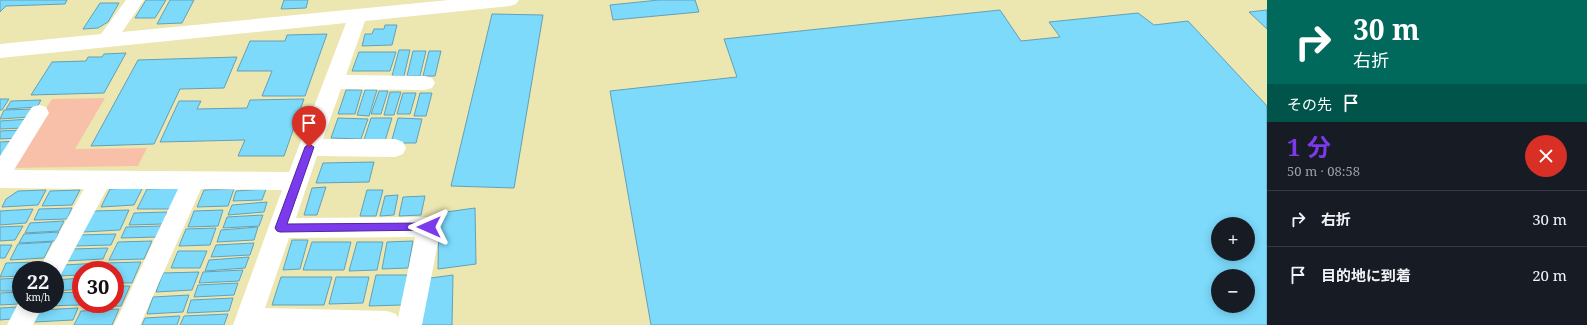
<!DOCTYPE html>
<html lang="ja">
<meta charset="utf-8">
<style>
body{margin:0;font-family:"Noto Serif","Noto Sans JP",serif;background:#20242c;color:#f1f3f6;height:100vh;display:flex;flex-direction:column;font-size:15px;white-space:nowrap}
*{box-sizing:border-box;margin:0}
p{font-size:13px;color:#9ea1a6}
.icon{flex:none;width:22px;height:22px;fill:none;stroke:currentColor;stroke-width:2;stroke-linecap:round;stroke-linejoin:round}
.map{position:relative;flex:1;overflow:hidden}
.panel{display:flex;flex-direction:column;background:#171b24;width:320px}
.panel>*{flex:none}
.top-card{background:#00695c;color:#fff;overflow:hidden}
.controls{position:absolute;left:1211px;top:217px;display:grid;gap:8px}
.controls a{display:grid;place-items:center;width:44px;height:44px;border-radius:50%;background:#171b24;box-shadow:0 2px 10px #0003;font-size:20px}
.speed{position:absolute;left:12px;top:261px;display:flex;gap:8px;font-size:20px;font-weight:700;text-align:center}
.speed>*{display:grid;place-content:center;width:52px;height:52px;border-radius:50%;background:#171b24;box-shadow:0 2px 10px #0003;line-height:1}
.speed small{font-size:10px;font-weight:400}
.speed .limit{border:6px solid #d22;background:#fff;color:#111}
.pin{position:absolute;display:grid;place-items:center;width:34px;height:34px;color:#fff;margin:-41px -17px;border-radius:50% 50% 50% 0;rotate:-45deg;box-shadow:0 0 4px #0007}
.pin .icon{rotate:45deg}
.me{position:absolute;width:44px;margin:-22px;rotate:270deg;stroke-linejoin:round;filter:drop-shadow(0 0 3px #0008)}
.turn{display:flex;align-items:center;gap:14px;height:84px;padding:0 20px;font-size:18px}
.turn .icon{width:52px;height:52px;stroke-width:2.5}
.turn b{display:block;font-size:28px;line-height:34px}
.then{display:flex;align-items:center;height:38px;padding:0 20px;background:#0003;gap:8px;font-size:15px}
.round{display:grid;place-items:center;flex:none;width:42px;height:42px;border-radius:21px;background:#20242c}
.headline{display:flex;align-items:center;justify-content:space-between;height:68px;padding:0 20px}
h1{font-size:24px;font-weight:700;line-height:30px;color:#7c3aed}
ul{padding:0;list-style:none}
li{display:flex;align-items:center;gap:12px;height:56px;padding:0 20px;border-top:1px solid #363941}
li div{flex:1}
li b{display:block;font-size:15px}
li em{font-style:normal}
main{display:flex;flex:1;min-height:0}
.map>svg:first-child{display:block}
.green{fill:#f9c0a9}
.building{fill:#7ddafb;stroke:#64a0b6;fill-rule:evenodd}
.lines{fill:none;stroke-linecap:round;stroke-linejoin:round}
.minor{fill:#fff;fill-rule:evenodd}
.route{fill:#7c3aed;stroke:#51269a}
</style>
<main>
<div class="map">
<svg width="1267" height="325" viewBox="0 0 1267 325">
<rect width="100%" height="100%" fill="#ece6b1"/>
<!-- green -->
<path class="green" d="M105,98L75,149L147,148L138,166L7,168L52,99Z"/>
<!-- building -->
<path class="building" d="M0,0H67L65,4L6,6L0,12Z
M146,0H166L155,18H135Z
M170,0H194L182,23L157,24Z
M284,0H308L306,8L281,9Z
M659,0H695L699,12L613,20L610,5Z
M100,3H119L108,22L98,28L83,29Z
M1000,10L1021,41L1060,37L1049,22L1138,13L1154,25L1188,21L1267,106V325H651L610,91L737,77L724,39ZM1218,224H1248V254H1218ZM1218,276H1248V306H1218Z
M1267,10V29L1249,12Z
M492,14L543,15L514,188L451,186Z
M385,25H397L392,45L362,46L365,34H372L374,29H384Z
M327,34L305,96H262L272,71H237L250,41H285L287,35Z
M399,50H410L404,76H392Z
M413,51H426L420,76H407Z
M429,51H441L435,76H423Z
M359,52H396L390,71H352Z
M126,53L104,93L31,95L52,62L86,61L88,57H102L104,54Z
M237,57L224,88L180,89L154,144L91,146L138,60Z
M346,90H362L355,114H338Z
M365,90H377L369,116L357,115Z
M379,91H388L381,114H371Z
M390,92H401L394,115H384Z
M403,93H416L410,114H397Z
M420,93H432L426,116H414Z
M0,99H9L2,110H0Z
M304,99L284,156H238L245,140L160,142L179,101H201L197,109L247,108L250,100Z
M41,100L37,107L6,109L11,101Z
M35,109L30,117L0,119L4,110Z
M338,118L368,119L361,139L331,138Z
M371,118H392L385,141L364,140Z
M398,118L422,119L416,143H391Z
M30,119L24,128L0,129V121Z
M24,130L19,138L0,139V131Z
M18,141L0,160V142Z
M374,162L369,182L316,183L323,163Z
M143,187L134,205L101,207L110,189Z
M326,187L317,215H304L312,188Z
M180,188L171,209H137L147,189Z
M234,189L228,206L197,207L204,190Z
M266,189L262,200L233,201L236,191Z
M46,190L38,205L2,207L6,199L18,191Z
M80,190L72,205L42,206L50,191Z
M367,190H383L376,216H360Z
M398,195L394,215L380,216L385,196Z
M425,196L421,215L399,216L403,197Z
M267,202L264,212L228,215L232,205Z
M72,208L67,219L34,220L39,209Z
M475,208L476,264L438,269L439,213Z
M33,209L26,223L0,225V211Z
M129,210L120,230L83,232L94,211Z
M223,210L218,226L188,227L194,211Z
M167,212L163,224L129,225L134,213Z
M263,215L259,226L223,228L227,217Z
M64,221L59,231L25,233L30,223Z
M23,226L15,240L0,241V227Z
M161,226L157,237L121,238L126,227Z
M258,227L254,240L217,242L221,230Z
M216,228L210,245L179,246L186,229Z
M59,232L55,241L19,243L24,234Z
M116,234L111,245L74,246L79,235Z
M292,240H308L300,269L283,270Z
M152,241L144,259L109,260L118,242Z
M413,241L408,268L382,269L387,242Z
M52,242L44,258L10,260L18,244Z
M312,242H351L344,270H303Z
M357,242H383L377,270L349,271Z
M254,243L250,255L211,257L216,245Z
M0,245H12L5,258H0Z
M108,248L103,259L65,261L71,249Z
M178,251H207L200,268H171Z
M249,257L245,268L205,271L209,260Z
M40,262L36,270H21V276L0,277L6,263Z
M141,262L132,283H115V270H102L105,263Z
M100,263L96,270H81V275L58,276L64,265Z
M243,270L239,281L199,283L203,272Z
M199,272L192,290L156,292L163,273Z
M376,275H408L402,305L369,306Z
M453,275L452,325H421L423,279Z
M281,277H332L324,305H272Z
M336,277H369L363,303L329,304Z
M21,278V291H0V279Z
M81,278V289L55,291L56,280Z
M238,283L234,295L194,297L198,285Z
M115,286H130L121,306L85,307L86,304H115Z
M21,292L19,304L0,305V293Z
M81,292L80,305L42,306V304H55V293Z
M189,295L183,312L147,314L153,297Z
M233,298L229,311L187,313L191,300Z
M17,307L11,319L0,320V308Z
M78,308L73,320L34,322L40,310Z
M119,309L112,325H74L81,311Z
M228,314L224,325H180L184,316Z
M180,316L177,325H142L145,318Z"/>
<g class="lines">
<!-- minor -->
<path class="minor" d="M126,0H144L122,32L449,0H519L516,4L510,6L365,21L346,75L425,76L432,78L435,83L432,88L425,90L341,89L323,139H395L403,142L406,148L403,154L395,157L317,156L296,218L429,217L437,220L441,227L422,325H233L282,190L201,189L140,325H114L178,189H107L59,278L55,279V270H38L84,189L0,188V156L32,107L39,105L46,107L49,113L14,170L289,172L346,23L0,58V44L101,34ZM415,237L398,318L396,314L387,311L265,308L289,238Z
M21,298V304H44L33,325H7Z"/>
</g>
<!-- route -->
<path class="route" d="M309,144L314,147L287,224L429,223L432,224L434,227L432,230L280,232L277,231L275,228L305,147Z"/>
</svg>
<div class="controls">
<a>+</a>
<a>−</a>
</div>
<div class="speed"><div>22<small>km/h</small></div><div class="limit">30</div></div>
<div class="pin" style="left:309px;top:147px;background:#d93025"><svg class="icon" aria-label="arrive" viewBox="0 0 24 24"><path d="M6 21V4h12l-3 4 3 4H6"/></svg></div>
<svg class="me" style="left:429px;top:227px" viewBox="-20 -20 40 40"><path d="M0-17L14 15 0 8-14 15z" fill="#7c3aed" stroke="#fff" stroke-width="4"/></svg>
</div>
<section class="panel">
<div class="top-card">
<div class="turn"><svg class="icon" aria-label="right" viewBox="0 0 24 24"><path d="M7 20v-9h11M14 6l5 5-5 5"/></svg><div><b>30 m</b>右折</div></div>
<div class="then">その先<svg class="icon" aria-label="arrive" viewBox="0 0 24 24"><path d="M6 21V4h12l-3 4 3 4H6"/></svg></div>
</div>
<div class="headline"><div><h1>1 分</h1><p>50 m · 08:58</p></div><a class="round" style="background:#d93025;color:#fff"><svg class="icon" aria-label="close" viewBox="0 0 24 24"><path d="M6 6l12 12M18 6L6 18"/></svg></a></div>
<ul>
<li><svg class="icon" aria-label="right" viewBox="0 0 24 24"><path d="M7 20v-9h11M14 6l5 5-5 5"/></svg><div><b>右折</b></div><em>30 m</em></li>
<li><svg class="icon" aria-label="arrive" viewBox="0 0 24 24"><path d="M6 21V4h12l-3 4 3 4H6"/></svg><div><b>目的地に到着</b></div><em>20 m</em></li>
</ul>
</section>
</main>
